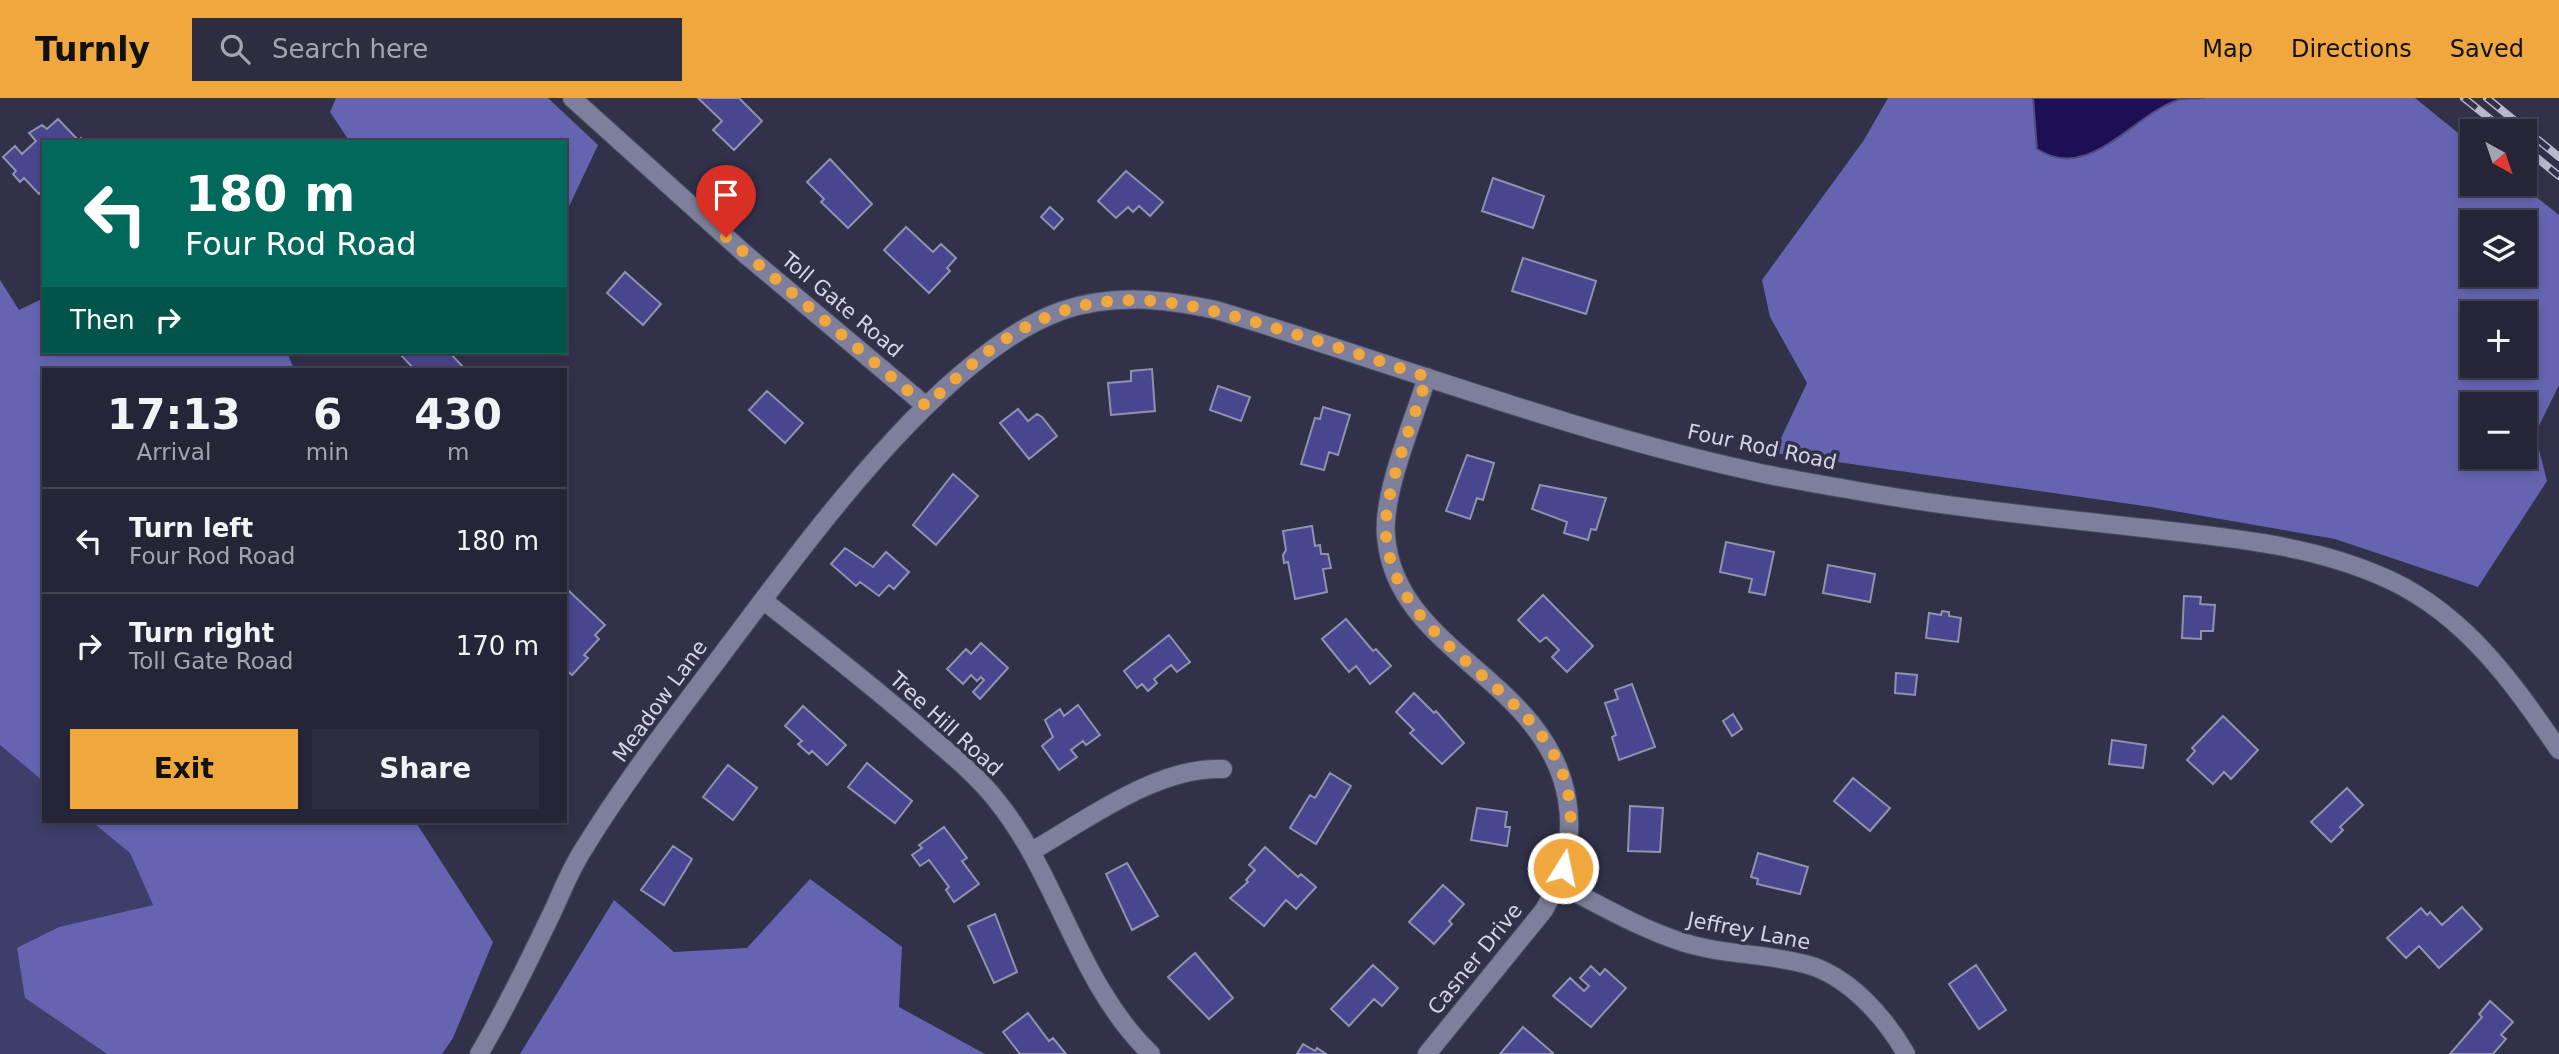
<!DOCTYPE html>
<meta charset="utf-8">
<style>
body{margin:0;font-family:"DejaVu Sans",sans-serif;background:#2d2d40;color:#f1f3f6;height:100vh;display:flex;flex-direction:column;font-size:26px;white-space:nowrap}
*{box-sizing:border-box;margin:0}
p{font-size:23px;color:#a3a5ae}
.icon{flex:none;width:38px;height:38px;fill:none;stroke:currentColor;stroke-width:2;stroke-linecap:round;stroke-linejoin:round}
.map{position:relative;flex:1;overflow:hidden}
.panel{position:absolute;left:42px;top:270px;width:525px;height:455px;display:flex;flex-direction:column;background:#252538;border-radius:0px;box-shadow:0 4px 10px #0003,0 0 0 2px #424253}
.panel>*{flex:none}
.top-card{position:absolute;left:42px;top:42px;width:525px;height:214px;border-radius:0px;box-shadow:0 4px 10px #0003,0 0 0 2px #424253;background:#00695c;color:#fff;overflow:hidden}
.needle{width:46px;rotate:140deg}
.buttons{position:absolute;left:2460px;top:21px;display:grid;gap:14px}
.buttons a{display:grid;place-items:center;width:77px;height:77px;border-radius:0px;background:#252538;box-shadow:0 4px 10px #0003,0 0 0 2px #424253;font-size:35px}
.pin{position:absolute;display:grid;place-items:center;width:60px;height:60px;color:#fff;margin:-72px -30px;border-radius:50% 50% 50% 0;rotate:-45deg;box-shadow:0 0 7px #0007}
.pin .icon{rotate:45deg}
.me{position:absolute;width:77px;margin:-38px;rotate:10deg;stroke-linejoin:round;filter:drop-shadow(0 0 5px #0008)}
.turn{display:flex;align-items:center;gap:24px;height:147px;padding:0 28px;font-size:32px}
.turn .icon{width:91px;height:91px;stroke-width:2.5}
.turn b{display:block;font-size:49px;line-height:60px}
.then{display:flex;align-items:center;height:66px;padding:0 28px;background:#0003;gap:14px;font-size:26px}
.eta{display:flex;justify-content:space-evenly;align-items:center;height:119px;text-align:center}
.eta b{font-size:42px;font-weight:700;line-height:49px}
.primary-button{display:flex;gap:14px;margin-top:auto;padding:14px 28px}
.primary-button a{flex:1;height:80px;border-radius:0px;background:#efa73e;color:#111;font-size:28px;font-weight:700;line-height:80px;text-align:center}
.primary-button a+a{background:#2d2d40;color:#f1f3f6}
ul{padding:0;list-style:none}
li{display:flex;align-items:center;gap:21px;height:105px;padding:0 28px;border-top:2px solid #424253}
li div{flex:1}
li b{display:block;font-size:26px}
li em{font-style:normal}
header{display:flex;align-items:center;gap:42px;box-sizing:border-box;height:98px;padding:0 35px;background:#efa73e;color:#111}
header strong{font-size:33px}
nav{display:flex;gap:38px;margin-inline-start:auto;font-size:24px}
.search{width:490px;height:63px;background:#2d2d40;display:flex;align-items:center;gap:18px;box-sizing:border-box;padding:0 24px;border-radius:0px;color:#a3a5ae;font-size:26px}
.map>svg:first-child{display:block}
.green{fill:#3e3e6a}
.forest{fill:#6564b1;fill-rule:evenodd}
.water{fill:#1d0f56;stroke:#544a81;stroke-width:2}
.building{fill:#494690;stroke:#9091af;stroke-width:2}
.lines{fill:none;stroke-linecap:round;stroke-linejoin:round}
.minor-casing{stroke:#4d4e63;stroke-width:20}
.minor{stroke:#7d7f9c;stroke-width:18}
.rail-casing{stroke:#b8b9cb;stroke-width:8}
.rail{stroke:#31314a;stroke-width:5;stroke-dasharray:16;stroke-linecap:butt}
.route{stroke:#efa73e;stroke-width:12;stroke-dasharray:0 21.6}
.labels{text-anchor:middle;stroke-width:7;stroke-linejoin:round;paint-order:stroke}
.street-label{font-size:21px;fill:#d3d5e5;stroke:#31314a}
</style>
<header>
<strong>Turnly</strong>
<div class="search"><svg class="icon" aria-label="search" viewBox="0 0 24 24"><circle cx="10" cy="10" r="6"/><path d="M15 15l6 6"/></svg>Search here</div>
<nav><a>Map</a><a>Directions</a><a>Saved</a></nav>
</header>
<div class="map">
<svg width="2559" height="956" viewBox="0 0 2559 956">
<rect width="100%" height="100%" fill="#31314a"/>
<!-- green -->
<path class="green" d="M0,647L44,684V723H91L130,755L153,807L59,829L25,900L107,956H0Z"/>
<!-- forest -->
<path class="forest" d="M336,0H548L598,47L565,117V44H350L330,14Z
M1888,0H2415L2473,47V86H2520L2559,117V287L2535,336L2547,383L2478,489L2335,441L2151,409L1774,355L1807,285L1770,219L1762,182L1864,42ZM2473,124H2525V177H2473ZM2473,215H2525V268H2473ZM2473,306H2525V359H2473Z
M0,182L19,212L44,200V254H287L294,271H44V684L0,647Z
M91,723H415L493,844L453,940L442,956H107L25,900L17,850L59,829L153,807L130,755Z
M810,781L902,849L899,909L985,956H520L614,802L674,854L747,850Z"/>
<!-- water -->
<path class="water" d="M2033,0H2205C2197,0 2186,0 2178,2C2131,18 2089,85 2037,51Z"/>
<!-- building -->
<path class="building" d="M698,0H739L762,23L734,52L713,32L722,23Z
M58,21L79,43L81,40L85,44H44V91L39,96L24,80L20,84L13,76L16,73L3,59L15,48L22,56L36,43L29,35L42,27L47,31Z
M830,61L872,106L848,130L821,104L824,101L807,84Z
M1126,73L1163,104L1150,118L1139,108L1133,114L1128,109L1116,120L1098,103Z
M1493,80L1544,98L1533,130L1482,113Z
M1050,109L1063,121L1054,131L1041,119Z
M906,129L933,154L941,146L956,160L947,170L950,173L929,195L884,152Z
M1523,160L1596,183L1586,216L1512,193Z
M625,174L661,206L643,227L607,195Z
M398,254H449L465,271H414Z
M1152,271L1155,313L1111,317L1108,285L1131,283V273Z
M1218,288L1250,299L1241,323L1210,312Z
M767,293L803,325L785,345L749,312Z
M1323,309L1350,317L1338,357L1329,354L1324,372L1301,366L1315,320L1320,321Z
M1018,311L1028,323L1037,316L1042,319L1057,338L1029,361L1000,325Z
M1467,357L1494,365L1483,402L1477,400L1470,421L1446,413Z
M953,376L978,398L936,447L913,427Z
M1540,387L1606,400L1596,432L1591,431L1588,442L1564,435L1567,424L1532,411Z
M1312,428L1315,448L1320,447L1321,456H1328L1331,470L1323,471L1327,494L1295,501L1288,464L1284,465L1283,457L1286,452L1283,433Z
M1726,444L1774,454L1765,497L1749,494L1752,481L1720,474Z
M845,450L873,469L886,454L909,474L894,491L889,487L879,498L860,484L856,488L831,466Z
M1828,467L1875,476L1870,504L1823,495Z
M569,493L605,527L595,537L599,541L584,557L588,560L572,577L565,571V497Z
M1543,497L1593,548L1567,574L1552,559L1559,552L1546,539L1540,544L1518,522Z
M2184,498L2201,499L2200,506L2215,507L2213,533H2201V541L2182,540Z
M1942,513L1949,514V518L1961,520L1958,544L1926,540L1929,515L1941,517Z
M1346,521L1373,553L1376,551L1391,568L1370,586L1356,568L1349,574L1322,541Z
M1169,537L1190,564L1177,574L1171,567L1154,581L1157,585L1148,593L1142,586L1137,590L1124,573Z
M981,545L1008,570L980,601L973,594L984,582L981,579L977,583L971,577L963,586L947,571L966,551L971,556Z
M1896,575L1917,577L1915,597L1895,595Z
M1632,586L1655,649L1619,662L1612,639L1616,637L1605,605L1618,601L1615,592Z
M1414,595L1434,615L1436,613L1464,645L1442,666L1410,635L1414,632L1396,614Z
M1078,607L1100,637L1086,647L1083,643L1071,652L1077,659L1059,672L1042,648L1053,639L1045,622L1060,611L1064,618Z
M803,608L846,647L827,667L812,653L809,656L798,646L802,643L785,628Z
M1733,616L1742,631L1732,638L1723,623Z
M2223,618L2258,652L2231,681L2224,674L2213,686L2187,662L2195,653L2192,650Z
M2112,642L2146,647L2143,670L2109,666Z
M867,665L912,703L895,725L848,689Z
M728,667L757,690L733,722L703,699Z
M1330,675L1351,688L1316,746L1290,730L1310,697L1315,700Z
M1853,680L1890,710L1870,733L1834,703Z
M2347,690L2363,707L2340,729L2343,732L2331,744L2311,724Z
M1630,708L1663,710L1660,754L1628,753Z
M1477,710L1507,714L1505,729H1510L1507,748L1471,742Z
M944,729L967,760L962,763L979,786L954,804L946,792L949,789L929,762L920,768L912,757L922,750L919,747Z
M673,748L692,761L664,807L641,792Z
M1265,749L1298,779L1301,776L1316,789L1296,811L1286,802L1264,828L1230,800L1248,784L1246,782L1255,772L1249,767Z
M1758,755L1808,769L1800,796L1757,786L1758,781L1751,779Z
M1127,765L1158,818L1132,832L1106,776Z
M1443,787L1464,806L1449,823L1452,826L1434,846L1409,824Z
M2462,809L2482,831L2439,870L2419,848L2406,860L2387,840L2421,810L2427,817L2430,814L2442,827Z
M995,816L1017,874L994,885L968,828Z
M1195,855L1233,900L1209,921L1168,879Z
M1373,867L1398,890L1382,908L1374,901L1349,928L1331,911Z
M1976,867L2006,912L1979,931L1949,886Z
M1591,868L1600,877L1605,871L1626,890L1591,929L1553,898L1570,880L1584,893L1589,888L1580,880Z
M2490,903L2513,924L2501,937L2506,941L2493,956H2450L2482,919L2479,916Z
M1028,915L1049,943L1053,940L1066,956H1020L1003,934Z
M1523,929L1553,955L1552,956H1500Z
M1303,946L1315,953L1317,950L1326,956H1297Z"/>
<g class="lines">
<!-- minor casing -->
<g class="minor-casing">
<path id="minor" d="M572,0L745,156L926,308
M1427,279C1414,322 1382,395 1386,438C1395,554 1546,580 1567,701C1574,742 1564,777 1544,812L1427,956
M763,502C817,545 872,587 924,633C949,655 976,676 997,703C1059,780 1078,886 1151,956
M1032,753C1088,721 1158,668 1223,671
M1559,786C1598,806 1637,829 1679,843C1720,857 1764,855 1805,866C1848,877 1885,919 1906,956
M479,956C506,911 528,864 551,817C561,796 570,772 583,752C627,680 679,614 729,547C807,444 940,257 1061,213C1113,195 1164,201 1216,212C1392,265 1567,332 1747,372C1780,380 1814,385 1847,391C1945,409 2045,419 2144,430C2229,440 2314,446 2392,483C2467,519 2514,586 2559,652"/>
</g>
<!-- minor -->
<use href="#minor" class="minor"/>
<!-- rail casing -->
<g class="rail-casing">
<path id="rail" d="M2464,0L2505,33
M2487,0L2559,59
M2525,50L2559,78"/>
</g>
<!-- rail -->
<use href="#rail" class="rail"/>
</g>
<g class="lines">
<!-- route -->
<path class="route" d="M726,139L926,308C953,283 981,256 1012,237C1101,182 1182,202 1275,230C1326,245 1376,262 1427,279C1414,322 1382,396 1386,438C1399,577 1613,598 1563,770"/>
</g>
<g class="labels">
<!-- street labels -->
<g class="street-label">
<text transform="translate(842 207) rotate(40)" y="7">Toll Gate Road</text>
<text transform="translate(1762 349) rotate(12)" y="7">Four Rod Road</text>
<text transform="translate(660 603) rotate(-54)" y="7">Meadow Lane</text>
<text transform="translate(946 626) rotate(42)" y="7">Tree Hill Road</text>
<text transform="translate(1749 833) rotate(11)" y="7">Jeffrey Lane</text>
<text transform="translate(1475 861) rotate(-51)" y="7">Casner Drive</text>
</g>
</g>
</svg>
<div class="buttons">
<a><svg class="needle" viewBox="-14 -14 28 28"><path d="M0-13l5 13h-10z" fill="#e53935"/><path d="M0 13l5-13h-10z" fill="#a3a5ae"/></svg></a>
<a><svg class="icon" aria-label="layers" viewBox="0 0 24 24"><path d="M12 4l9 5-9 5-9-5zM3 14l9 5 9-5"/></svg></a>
<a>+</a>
<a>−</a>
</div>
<div class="pin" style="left:726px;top:139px;background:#d93025"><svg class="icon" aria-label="arrive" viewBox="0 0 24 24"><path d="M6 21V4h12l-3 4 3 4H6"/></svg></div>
<svg class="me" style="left:1563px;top:770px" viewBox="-20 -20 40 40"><circle r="17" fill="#efa73e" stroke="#fff" stroke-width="3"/><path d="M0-11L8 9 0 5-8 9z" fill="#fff"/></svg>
<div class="top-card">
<div class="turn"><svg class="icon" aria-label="left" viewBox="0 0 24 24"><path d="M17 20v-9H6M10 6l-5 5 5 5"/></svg><div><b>180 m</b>Four Rod Road</div></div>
<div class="then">Then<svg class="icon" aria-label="right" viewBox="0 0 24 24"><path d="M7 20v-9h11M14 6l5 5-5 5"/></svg></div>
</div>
<section class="panel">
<div class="eta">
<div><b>17:13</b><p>Arrival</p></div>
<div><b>6</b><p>min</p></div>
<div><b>430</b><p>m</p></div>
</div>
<ul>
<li><svg class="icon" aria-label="left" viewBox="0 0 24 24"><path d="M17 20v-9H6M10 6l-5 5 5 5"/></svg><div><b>Turn left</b><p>Four Rod Road</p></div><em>180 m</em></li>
<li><svg class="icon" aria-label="right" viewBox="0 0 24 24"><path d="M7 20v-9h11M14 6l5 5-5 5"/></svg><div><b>Turn right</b><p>Toll Gate Road</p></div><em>170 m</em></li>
</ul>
<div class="primary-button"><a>Exit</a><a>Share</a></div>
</section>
</div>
